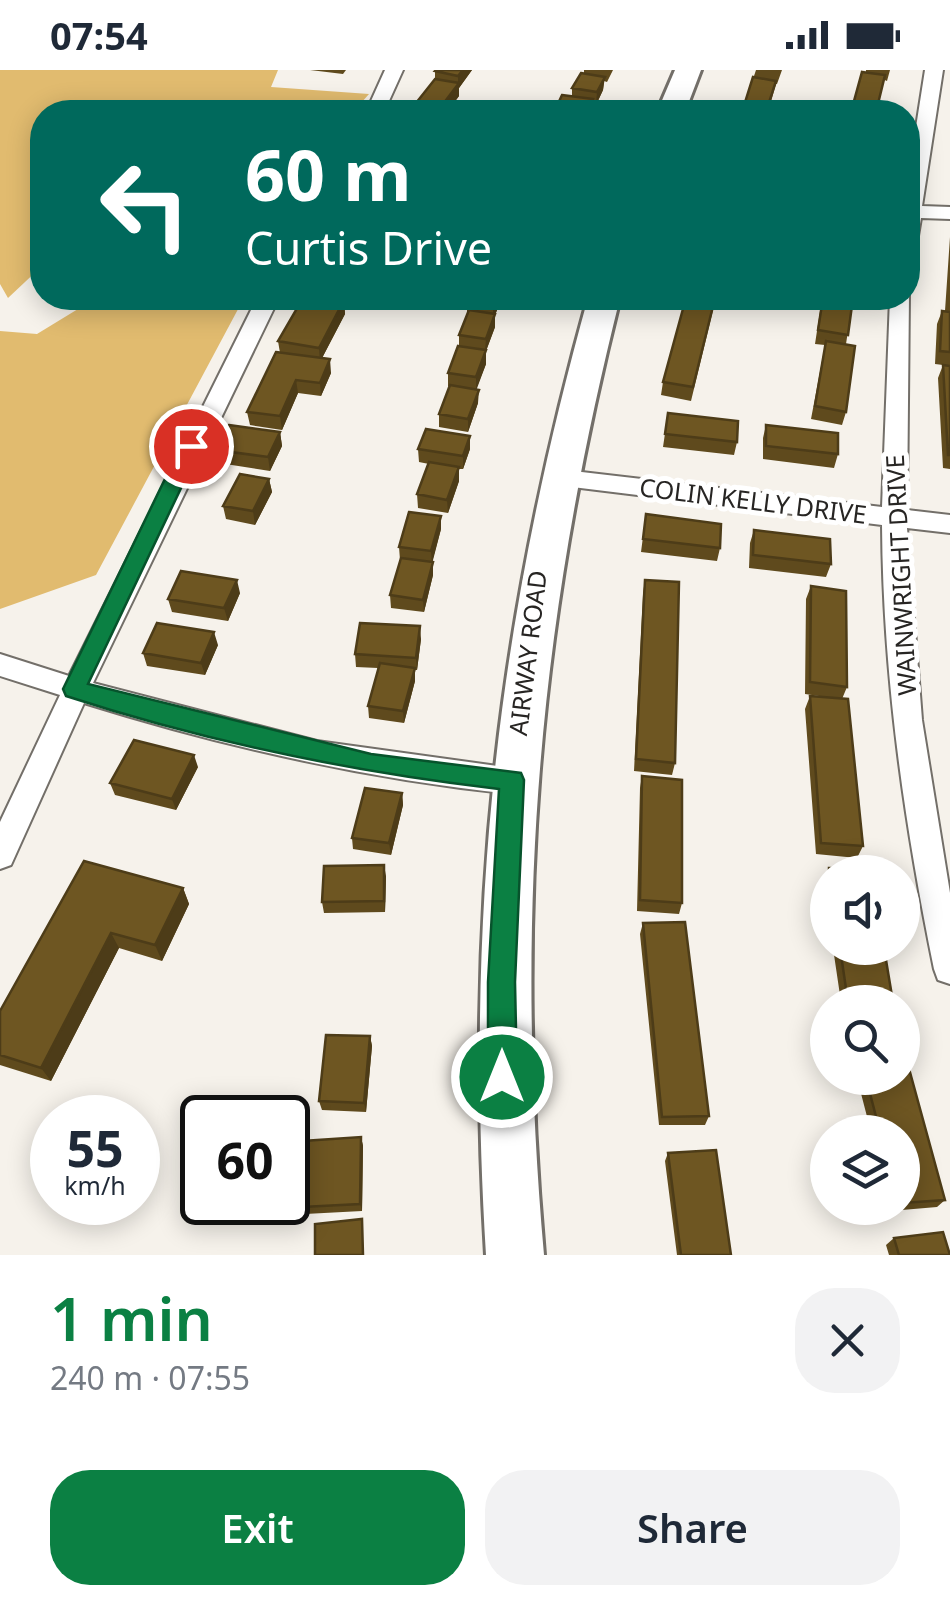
<!DOCTYPE html>
<meta charset="utf-8">
<style>
body{margin:0;font-family:"Noto Sans",sans-serif;background:#f2f2f3;color:#1f2937;height:100vh;display:flex;flex-direction:column;font-size:38px;white-space:nowrap}
*{box-sizing:border-box;margin:0}
p{font-size:32px;color:#747a83}
.icon{flex:none;width:55px;height:55px;fill:none;stroke:currentColor;stroke-width:2;stroke-linecap:round;stroke-linejoin:round}
.map{position:relative;height:1185px;overflow:hidden}
.panel{display:flex;flex-direction:column;background:#fff;flex:1}
.panel>*{flex:none}
.banner{position:absolute;left:30px;top:30px;width:890px;height:210px;border-radius:40px;box-shadow:0 5px 25px #0003;background:#00695c;color:#fff;overflow:hidden}
.fabs{position:absolute;left:810px;top:785px;display:grid;gap:20px}
.fabs a{display:grid;place-items:center;width:110px;height:110px;border-radius:50%;background:#fff;box-shadow:0 5px 25px #0003;font-size:50px}
.speed{position:absolute;left:30px;top:1025px;display:flex;gap:20px;font-size:50px;font-weight:700;text-align:center}
.speed>*{display:grid;place-content:center;width:130px;height:130px;border-radius:50%;background:#fff;box-shadow:0 5px 25px #0003;line-height:1}
.speed small{font-size:25px;font-weight:400}
.speed .limit{border:5px solid #111;border-radius:15px;background:#fff;color:#111}
.pin{position:absolute;display:grid;place-items:center;width:85px;height:85px;color:#fff;margin:-42px;border:5px solid #fff;border-radius:50%;box-shadow:0 2px 10px #0007}
.me{position:absolute;width:110px;margin:-55px;rotate:0deg;stroke-linejoin:round;filter:drop-shadow(0 0 8px #0008)}
.turn{display:flex;align-items:center;gap:35px;height:210px;padding:0 50px;font-size:45px}
.turn .icon{width:130px;height:130px;stroke-width:2.5}
.turn b{display:block;font-size:70px;line-height:85px}
.round{display:grid;place-items:center;flex:none;width:105px;height:105px;border-radius:40px;background:#f2f2f3}
.head{display:flex;align-items:center;justify-content:space-between;height:170px;padding:0 50px}
h1{font-size:60px;font-weight:600;line-height:75px;color:#0b8043}
.action{display:flex;gap:20px;margin-top:auto;padding:20px 50px}
.action a{flex:1;height:115px;border-radius:40px;background:#0b8043;color:#fff;font-size:40px;font-weight:600;line-height:115px;text-align:center}
.action a+a{background:#f2f2f3;color:#1f2937}
.status{display:flex;justify-content:space-between;align-items:center;height:70px;padding:0 50px;background:#fff;direction:ltr}
.status svg{height:28px;fill:currentColor}
.map>svg:first-child{display:block}
.green{fill:#e1bb6f}
.lines{fill:none;stroke-linecap:round;stroke-linejoin:round}
.minor-casing{stroke:#736f69;stroke-width:4}
.primary-casing{stroke:#736f69;stroke-width:6}
.minor{fill:#fff;fill-rule:evenodd}
.primary{fill:#fff;fill-rule:evenodd}
.wall{fill:#5f4a1d}
.shaded-wall{fill:#4d3c18}
.building{fill:#6e5622;stroke:#4d3c18;stroke-width:2.5}
.route{fill:#0b8043;stroke:#07532c;stroke-width:2.5}
.labels{text-anchor:middle;stroke-width:10;stroke-linejoin:round;paint-order:stroke}
.street-label{font-size:25px;fill:#272523;stroke:#fff}
</style>
<div class="status"><b>07:54</b><svg viewBox="0 0 49 12"><path d="M0 12V9h3v3zM5 12V6h3v6zM10 12V3h3v9zM15 12V0h3v12zM26 1h20v11H26zM47 4h2v5h-2z"/></svg></div>
<div class="map">
<svg width="950" height="1185" viewBox="0 0 950 1185">
<rect width="100%" height="100%" fill="#f6f2eb"/>
<!-- green -->
<path class="green" d="M0,0H278L271,17L369,24L353,42H42V196L8,228L0,214Z
M96,228H244L96,505L0,539V261L37,264Z"/>
<g class="lines">
<!-- minor casing -->
<g class="minor-casing">
<path id="minor" d="M385,0H403L384,42H366Z
M925,0H943L922,136L950,137V149L921,148L918,166L908,172V108Z
M909,223L907,440L950,445V463L907,458L922,650L950,823V914L938,910L934,899C904,752 883,605 882,455L556,415L544,407L556,399L882,437L890,228H908Z
M257,228H279L93,613L317,671L512,698L522,702L527,711L522,720L512,724C366,709 225,677 84,633L11,795L0,799V752L60,625L0,606V584L69,606Z"/>
</g>
<!-- primary casing -->
<g class="primary-casing">
<path id="primary" d="M675,0H701L685,42H657Z
M588,228H620C537,559 514,845 544,1185H486C465,843 496,558 588,228Z"/>
</g>
<!-- minor -->
<use href="#minor" class="minor"/>
<!-- primary -->
<use href="#primary" class="primary"/>
</g>
<!-- wall -->
<path class="wall" d="M310,0H346L343,4Z
M472,0L459,18V26L447,42H412V38L435,9V1Z
M584,0H613L607,12L604,11L603,20L596,35L593,34L592,42H555L556,38L572,26V18L584,3Z
M756,0H782L777,14H776L768,42H742Z
M866,0H890L887,11L866,2Z
M950,167V242L945,241Z
M502,228L495,245V257L486,281V294L476,319L478,333L468,362L439,357V344L450,317L448,316V303L459,276V265L467,244V233Z
M716,228L691,331L661,325L663,312Z
M822,228H853L846,274V342L842,355L811,349L825,275L815,274Z
M344,230L345,244L322,288L331,303L321,326L298,323L282,360L250,355L247,342L280,283L278,271Z
M942,241L950,242V399L943,398L938,308L943,295L935,294L937,254Z
M668,343L737,372L734,385L663,377Z
M766,355L838,384L834,398L763,389V368Z
M280,362L282,376L270,401L219,393L216,380Z
M470,366V379L463,399H459V411L448,443L418,438L417,424L429,394L419,392L418,379Z
M269,409L272,422L255,455L226,449L223,436Z
M646,444L720,478L717,491L641,482Z
M441,459L432,492L433,505L424,542L391,538L390,525L400,490L399,477Z
M754,460L831,494L826,507L749,498L750,473Z
M645,510L675,693L672,705L634,701L643,523Z
M811,516L847,617L842,629L863,776L857,788L816,784L805,639L810,626L833,628L805,624L806,529Z
M240,523L228,551L172,542L168,529Z
M421,569L417,600H415V611L404,653L369,648L368,636L378,598L356,597L355,584Z
M218,575L205,605L147,596L143,583Z
M198,697L176,740L115,725L110,713Z
M642,706L682,833L679,844L637,841L640,718Z
M402,723L403,735L391,785L353,779L352,768Z
M84,791L183,818L189,834L162,891L119,878L51,1011L0,995V941Z
M829,798L871,802H828V837L824,810Z
M386,806L385,842L324,843L322,832Z
M643,853L709,1046L705,1055H659L640,864Z
M833,878H884L893,932H841Z
M370,966L372,976L366,1042L322,1040L319,1031Z
M857,1008H902L945,1130L937,1137L890,1141V1138H902V1062H871Z
M361,1067L363,1076L362,1141L286,1145L283,1138Z
M668,1083L731,1185H677L665,1091Z
M894,1168L950,1185H889L886,1175Z"/>
<!-- shaded-wall -->
<path class="shaded-wall" d="M463,0H472L459,18V26L447,42H437L458,14V6Z
M605,7L603,20L596,35L597,22Z
M497,228H502L495,245V257L486,281V294L476,321V307L485,281L486,269L493,249V238Z
M344,230L345,244L320,292L319,278Z
M330,289L331,303L321,326L320,313Z
M296,310L298,323L282,360L280,346Z
M479,320L478,333L468,362V349Z
M280,362L282,376L270,401L268,387Z
M470,366V379L463,399V386Z
M459,397V411L448,443L447,430Z
M269,409L272,422L255,455L253,441Z
M441,446V459L432,494L431,481Z
M433,492V505L424,542L423,530Z
M237,510L240,523L228,551L224,538Z
M420,556L421,569L417,600L416,588Z
M214,562L218,575L205,605L201,593Z
M415,598V611L404,653L403,641Z
M194,685L198,697L176,740L172,729Z
M402,723L403,735L391,785L389,773Z
M384,795L386,806L385,842L384,831Z
M183,818L189,834L162,891L155,875Z
M111,863L119,878L51,1011L41,998Z
M370,966L372,976L366,1042L364,1033Z
M361,1067L363,1076L362,1141L360,1134Z"/>
<!-- building -->
<path class="building" d="M436,0H463L458,6L435,1Z
M862,2L885,5L876,42H851Z
M581,3L605,7L597,22L572,18Z
M753,7L776,11L766,42H742Z
M435,9L459,13L437,42L412,38Z
M562,25L593,29L587,42L556,38Z
M303,228H327L344,230L319,278L278,271Z
M469,228H497L493,238L467,233Z
M686,228H715L693,317L663,312Z
M823,228H853L848,265L818,260Z
M469,240L495,244L486,269L459,265Z
M942,241L950,242V282L940,281Z
M826,271L855,276L846,342L815,336Z
M458,276L486,280L476,307L448,303Z
M276,282L330,289L320,313L296,310L280,346L247,342Z
M943,295L950,296V385H948Z
M450,315L479,320L468,349L439,344Z
M668,343L738,351L737,372L665,364Z
M229,355L280,362L268,387L216,380Z
M766,355L838,363V384L766,376Z
M426,359L470,366L463,386L418,379Z
M429,392L459,397L447,430L417,424Z
M240,404L269,409L253,441L223,436Z
M409,442L441,446L431,481L399,477Z
M646,444L721,454L720,478L643,469Z
M754,460L830,469L831,494L753,485Z
M401,488L433,492L423,530L390,525Z
M181,501L237,510L224,538L168,529Z
M645,510L679,512L675,693L636,689Z
M811,516L846,521L847,617L810,612Z
M157,553L214,562L201,593L143,583Z
M360,553L420,556L416,588L355,584Z
M380,593L415,598L403,641L368,636Z
M810,626L848,629L863,776L821,773Z
M134,670L194,685L172,729L110,713Z
M642,706L682,710V833L640,830Z
M365,718L402,723L389,773L352,768Z
M84,791L183,818L155,875L111,863L41,998L0,985V941Z
M384,795V831L322,832L324,796Z
M829,798L871,800V802H829Z
M685,852L709,1046L662,1047L643,853Z
M840,878H884L893,932H848Z
M326,965L370,966L364,1033L319,1031Z
M902,973L945,1130L902,1133V1062H880L866,1008H902Z
M361,1067L360,1134L283,1138V1132H288V1072Z
M716,1080L731,1185H681L668,1083Z
M362,1149L363,1185H315V1154Z
M943,1162L950,1185H899L894,1168Z"/>
<!-- route -->
<path class="route" d="M191,370L201,376L88,614L371,684L521,703L524,710L515,912L517,1007L513,1017L502,1021L492,1017L488,1007V912L499,719C353,702 207,672 66,626L63,619L181,376Z"/>
<g class="labels">
<!-- street labels -->
<g class="street-label">
<text transform="translate(753 431) rotate(7)" y="9">COLIN KELLY DRIVE</text>
<text transform="translate(901 505) rotate(-93)" y="9">WAINWRIGHT DRIVE</text>
<text transform="translate(528 583) rotate(-83)" y="9">AIRWAY ROAD</text>
</g>
</g>
</svg>
<div class="fabs">
<a><svg class="icon" aria-label="sound" viewBox="0 0 24 24"><path d="M4 9h4l5-4v14l-5-4H4zM17 9q2 3 0 6"/></svg></a>
<a><svg class="icon" aria-label="search" viewBox="0 0 24 24"><circle cx="10" cy="10" r="6"/><path d="M15 15l6 6"/></svg></a>
<a><svg class="icon" aria-label="layers" viewBox="0 0 24 24"><path d="M12 4l9 5-9 5-9-5zM3 14l9 5 9-5"/></svg></a>
</div>
<div class="speed"><div>55<small>km/h</small></div><div class="limit">60</div></div>
<div class="pin" style="left:191px;top:376px;background:#d93025"><svg class="icon" aria-label="arrive" viewBox="0 0 24 24"><path d="M6 21V4h12l-3 4 3 4H6"/></svg></div>
<svg class="me" style="left:502px;top:1007px" viewBox="-20 -20 40 40"><circle r="17" fill="#0b8043" stroke="#fff" stroke-width="3"/><path d="M0-11L8 9 0 5-8 9z" fill="#fff"/></svg>
<div class="banner">
<div class="turn"><svg class="icon" aria-label="left" viewBox="0 0 24 24"><path d="M17 20v-9H6M10 6l-5 5 5 5"/></svg><div><b>60 m</b>Curtis Drive</div></div>
</div>
</div>
<section class="panel">
<div class="head"><div><h1>1 min</h1><p>240 m · 07:55</p></div><a class="round"><svg class="icon" aria-label="close" viewBox="0 0 24 24"><path d="M6 6l12 12M18 6L6 18"/></svg></a></div>
<div class="action"><a>Exit</a><a>Share</a></div>
</section>
